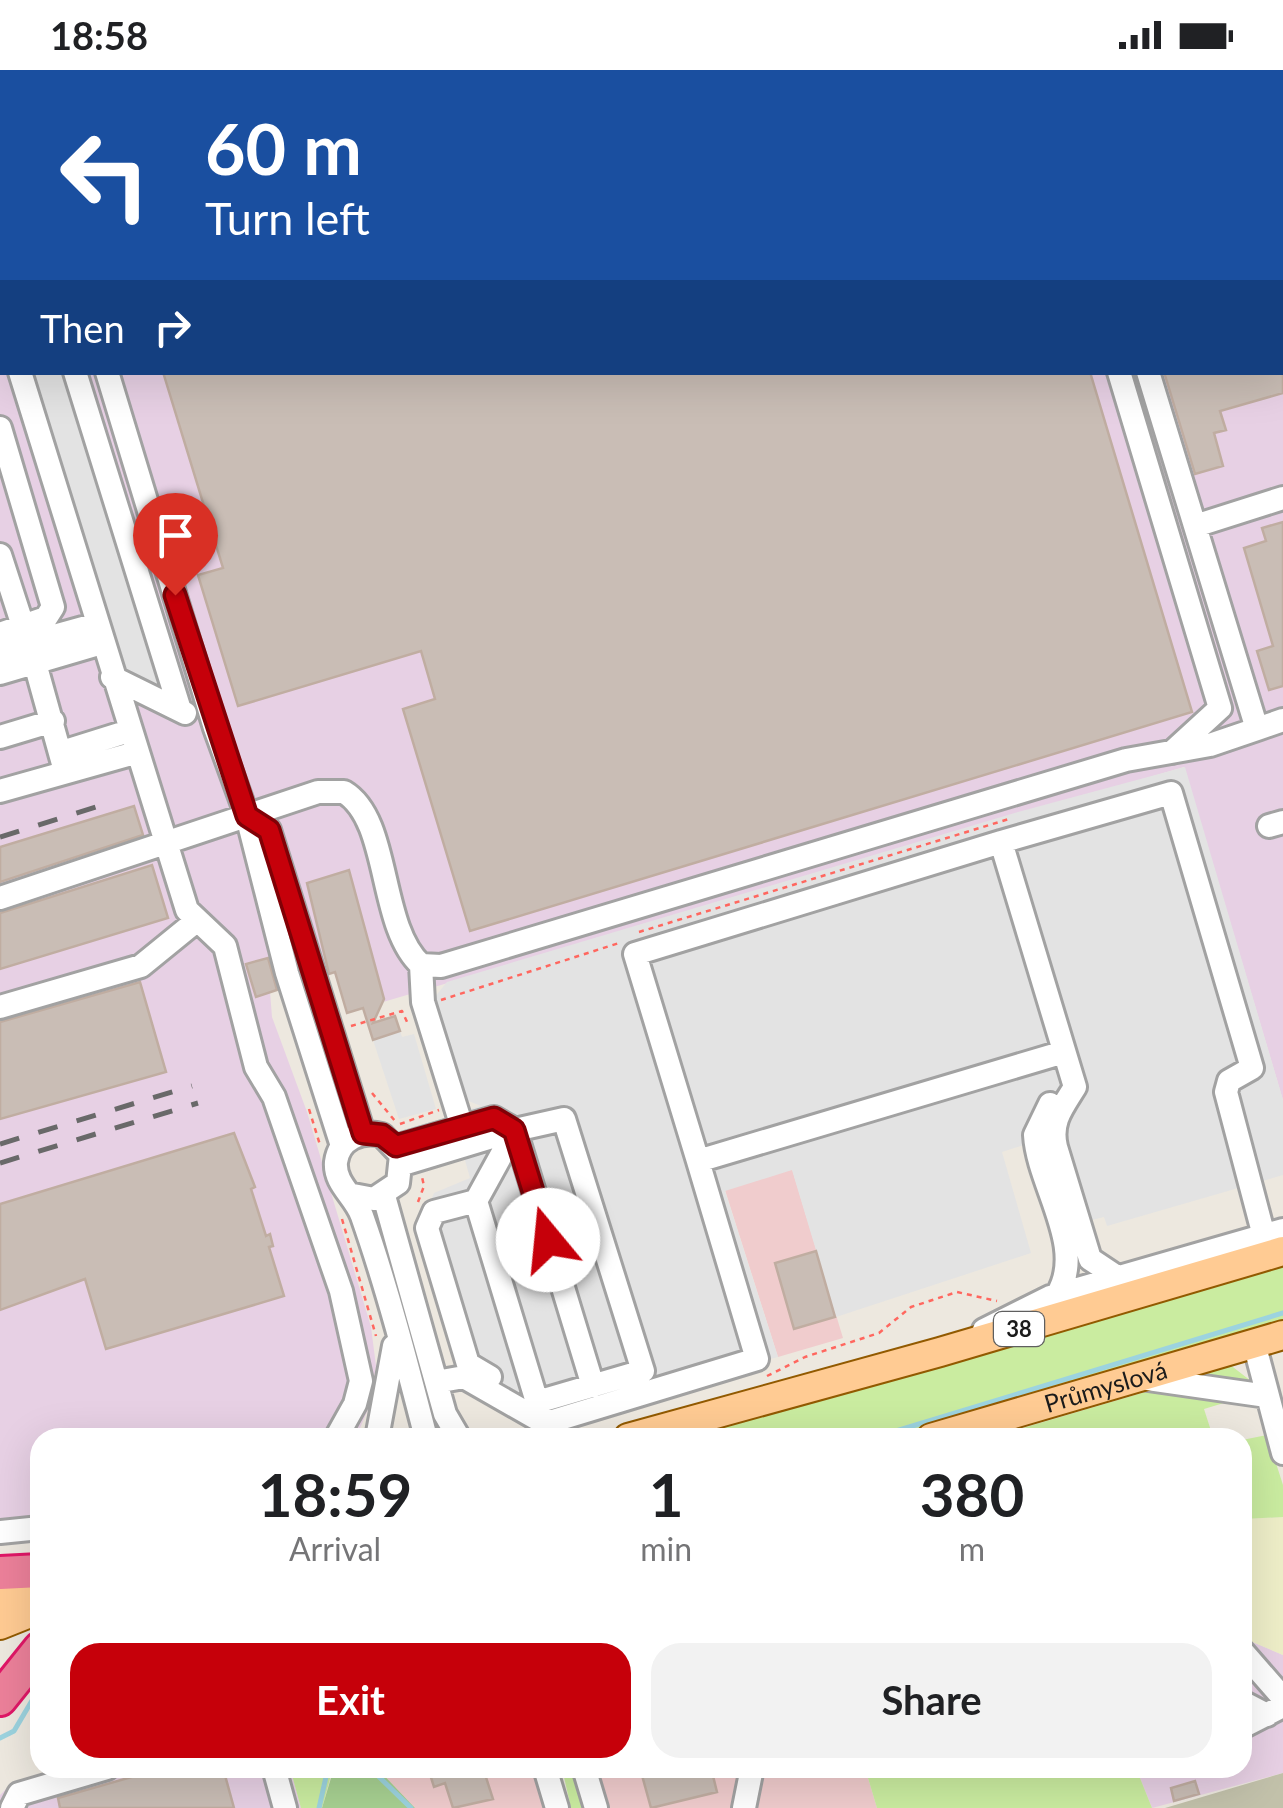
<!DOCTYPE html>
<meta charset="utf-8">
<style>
body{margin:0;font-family:Lato,sans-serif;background:#f2f2f2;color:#202124;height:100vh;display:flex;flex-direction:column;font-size:38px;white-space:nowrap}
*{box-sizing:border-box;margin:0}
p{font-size:32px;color:#757577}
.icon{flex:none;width:55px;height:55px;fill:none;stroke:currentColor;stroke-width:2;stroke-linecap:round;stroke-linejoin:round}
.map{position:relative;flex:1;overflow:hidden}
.details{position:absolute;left:30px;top:1358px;width:1222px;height:350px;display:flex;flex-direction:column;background:#fff;border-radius:30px;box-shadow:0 10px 40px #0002}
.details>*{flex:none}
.top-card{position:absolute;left:0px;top:0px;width:1285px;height:305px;box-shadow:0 10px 40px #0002;background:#1a4fa0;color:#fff;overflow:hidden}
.pin{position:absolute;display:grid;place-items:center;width:85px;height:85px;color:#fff;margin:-102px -42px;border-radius:50% 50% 50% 0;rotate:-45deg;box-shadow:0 0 10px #0007}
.pin .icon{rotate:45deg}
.me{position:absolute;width:110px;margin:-55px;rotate:343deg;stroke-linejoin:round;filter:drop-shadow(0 0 8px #0008)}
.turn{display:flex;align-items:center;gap:35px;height:210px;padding:0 40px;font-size:45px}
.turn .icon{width:130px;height:130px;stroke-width:2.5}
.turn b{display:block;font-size:70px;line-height:85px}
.then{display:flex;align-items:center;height:95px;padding:0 40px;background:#0003;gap:20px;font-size:38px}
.eta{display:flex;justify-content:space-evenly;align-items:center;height:170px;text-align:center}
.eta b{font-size:60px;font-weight:700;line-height:70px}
.primary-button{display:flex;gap:20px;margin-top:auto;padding:20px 40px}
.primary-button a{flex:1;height:115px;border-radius:30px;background:#c6000a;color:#fff;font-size:40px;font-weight:700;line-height:115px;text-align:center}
.primary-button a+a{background:#f2f2f2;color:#202124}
.status{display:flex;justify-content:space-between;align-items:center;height:70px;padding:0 50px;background:#fff;direction:ltr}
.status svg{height:28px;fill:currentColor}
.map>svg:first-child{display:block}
.commercial{fill:#f0cccd}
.industrial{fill:#e7d0e4;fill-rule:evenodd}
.construction{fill:#c2c1aa}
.farmland{fill:#eeeec8}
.grass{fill:#caeca0}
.forest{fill:#a7d091}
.parking{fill:#e3e3e3}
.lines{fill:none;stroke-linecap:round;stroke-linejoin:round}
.stream{stroke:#9cd3df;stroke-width:5}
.building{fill:#c9bdb5;stroke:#c0ada1;stroke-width:2.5}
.minor-casing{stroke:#a2a2a2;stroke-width:28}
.major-casing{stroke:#925a00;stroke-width:32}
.highway-casing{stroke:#e01767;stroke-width:38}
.path{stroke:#ff675f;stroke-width:2.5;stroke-dasharray:5 5;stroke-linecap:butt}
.minor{stroke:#fff;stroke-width:22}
.major{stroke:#ffcb93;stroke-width:28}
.highway{stroke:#ec809a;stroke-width:32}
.rail{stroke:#696969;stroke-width:5;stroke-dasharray:20 20;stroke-linecap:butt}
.route-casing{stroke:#810006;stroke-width:25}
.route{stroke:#c6000a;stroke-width:18}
.labels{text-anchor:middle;stroke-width:10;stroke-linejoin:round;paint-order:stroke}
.shield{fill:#fff;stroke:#5f5f5f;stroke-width:2.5}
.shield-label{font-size:22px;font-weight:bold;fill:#1b1b1b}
.street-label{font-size:25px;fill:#1b1b1b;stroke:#fff}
</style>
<div class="status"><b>18:58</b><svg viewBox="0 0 49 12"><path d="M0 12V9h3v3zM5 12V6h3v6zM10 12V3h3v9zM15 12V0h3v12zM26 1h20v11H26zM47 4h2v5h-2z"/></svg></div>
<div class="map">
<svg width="1283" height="1738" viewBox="0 0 1283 1738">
<rect width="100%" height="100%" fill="#ede8df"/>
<!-- commercial -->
<path class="commercial" d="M792,1099L843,1268L778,1287L725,1120Z
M377,1698H534L544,1738H415Z
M571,1698H865L877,1738H583Z"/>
<!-- industrial -->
<path class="industrial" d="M0,0H1283V1030L1184,697L349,942L334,903L270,922L272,947L307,1042L371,1257L376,1296L370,1335L360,1358L353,1368H40V1468L0,1471ZM2,2H1282V302H2Z
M1243,1568L1283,1585V1703L1152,1738L1136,1698H1242Z
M72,1698H290L301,1738H0V1725L11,1714Z"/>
<!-- construction -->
<path class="construction" d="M1283,1703V1738H1165Z"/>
<!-- farmland -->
<path class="farmland" d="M1283,1447V1585L1243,1568V1449Z"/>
<!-- grass -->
<path class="grass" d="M1283,1192V1254L899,1367L693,1368L760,1342Z
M1229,1294L1251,1311L1181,1308Z
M1159,1318L1237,1329L1204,1339L1213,1367L989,1368Z
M1267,1365L1283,1415V1447L1243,1449L1242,1370Z
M290,1698H333L322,1738H301Z
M562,1698H571L583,1738H571Z
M865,1698H1136L1152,1738H877Z"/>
<!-- forest -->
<path class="forest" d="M334,1698H377L415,1738H322Z"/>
<!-- parking -->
<path class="parking" d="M29,303H83L190,655L127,625Z
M1185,697L1283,1030V1105L1107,1156L1104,1147L1092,1150L1064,1062L1002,1082L1031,1183L836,1247L792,1100L725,1121L778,1287L551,1345L484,1313L421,1153L434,1123L470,1108L452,1044L481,1036L466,1030L457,1016L433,939L434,928L447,912L1018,742Z
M400,961L402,967L414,964L436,1039L399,1049L373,970Z"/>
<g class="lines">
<!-- stream -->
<path class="stream" d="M873,1368L1283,1243
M0,1668L14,1661L40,1617
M370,1698L411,1738
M319,1738L328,1698"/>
</g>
<!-- building -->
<path class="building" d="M163,302H1090L1192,642L470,861L403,639L435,629L421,581L238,636L198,505L223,498Z
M1164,302H1283V323L1220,341L1226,360L1214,363L1223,396L1195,404Z
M1283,452V616L1269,620L1257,581L1273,576L1244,478L1266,471L1262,458Z
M134,736L143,765L0,812V777Z
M152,795L168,848L0,899V843Z
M349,800L384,929L373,953L395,946L400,961L373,970L363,938L347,943L335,902L329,904L307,813Z
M268,888L277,920L256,927L246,894Z
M140,912L166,1002L0,1049V952Z
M234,1063L255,1117L251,1119L266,1166L270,1164L273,1176L269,1177L284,1226L106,1279L85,1209L0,1240V1134Z
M816,1181L835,1247L794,1259L775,1193Z
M163,1698H223L234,1738H60L58,1728Z
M428,1698H483L493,1729L453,1738L445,1713L434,1717Z
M640,1698H711L717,1722L651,1738Z
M1195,1711L1199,1724L1174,1731L1171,1718Z"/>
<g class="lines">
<!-- minor casing -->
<g class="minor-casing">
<path id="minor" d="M14,0L15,2
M1028,0V2
M1057,0L1058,2
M628,2L636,0
M1222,2L1230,0
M0,193L2,192
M0,238L2,246
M20,302L187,840L225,876L256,997L274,1027L341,1221L361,1311L355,1334L336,1368
M75,302L180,640
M107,302L215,658L247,746L287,903L342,1076
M1119,302L1220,638L1172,682
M1148,302L1195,456
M0,358L53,537L46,548L0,564
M0,485L23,556
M0,581L97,554
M0,603L102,573
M38,604L65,701
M112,607L185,643
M1257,659L1283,650
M0,667L53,651
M62,682L129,661
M0,721L135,683
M247,746L269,760L363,1063
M1269,756L1283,752
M0,828L318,722H344C391,750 378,856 421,895L441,896L1126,690L1210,675L1257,659L1195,456L1283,428
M421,895L423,932L462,1057
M0,937L141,896L195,852
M1050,1034L1035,1065C1038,1116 1087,1177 1057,1225
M515,1060L476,1131L537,1332L643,1301L564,1049L515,1060L593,1316
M396,1077L494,1048L515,1060
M698,1091L635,884L1001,772
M403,1094L515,1060
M353,1125L374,1129L398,1113L401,1085L382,1065C361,1060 339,1069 336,1092C334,1114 355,1126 362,1146C387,1217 407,1294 426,1368
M384,1126L445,1344L459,1368
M476,1131L434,1142L427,1158L468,1294L490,1307
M1117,1207L1090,1189L1056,1077C1050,1052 1062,1038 1075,1017L1001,772L1171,723L1252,998L1229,1011L1226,1022L1264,1166
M984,1260L1050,1227L1283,1160
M1254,1273L1283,1383
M1141,1308L1267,1326
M436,1312L464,1307L541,1351H553L757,1289L698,1091L1064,982
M377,1368L394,1276
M0,1462L40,1458
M1242,1581L1283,1628
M1242,1632L1267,1645
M1242,1657L1283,1636
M274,1698L285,1738
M545,1698L557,1738
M584,1698L596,1738
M12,1738L19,1724L107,1698
M744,1738L752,1698"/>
</g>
<!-- major casing -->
<g class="major-casing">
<g id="major">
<path d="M628,1368L940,1282L1283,1181"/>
<path id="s1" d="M931,1368L1283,1265"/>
<path d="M0,1529L40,1513"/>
<path d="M0,1555L40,1539"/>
</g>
</g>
<!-- highway casing -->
<g class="highway-casing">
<path id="highway" d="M0,1503L40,1501
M0,1629L40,1579"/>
</g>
<!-- path -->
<path class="path" d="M639,862L1009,749
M441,930L619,873
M351,956L402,941L408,954
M372,1023L395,1051
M309,1039L320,1075
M400,1054L439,1040
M418,1132L424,1116L422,1107
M342,1149L376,1266
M767,1306L805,1287L879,1263L911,1237L957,1222L997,1231"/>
<!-- minor -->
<use href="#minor" class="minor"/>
<!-- major -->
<use href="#major" class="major"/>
<!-- highway -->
<use href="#highway" class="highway"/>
<!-- rail -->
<path class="rail" d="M0,767L109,733
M0,1074L192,1016
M0,1093L198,1033"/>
</g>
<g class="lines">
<!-- route casing -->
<g class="route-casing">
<path id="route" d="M175,525L247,746L269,760L363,1063L382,1065L396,1076L494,1048L514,1060L548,1170"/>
</g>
<!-- route -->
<use href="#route" class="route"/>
</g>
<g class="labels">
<!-- shield labels -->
<rect class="shield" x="994" y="1242" width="50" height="34" rx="8"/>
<g class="shield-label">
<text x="1019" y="1267">38</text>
</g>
<!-- street labels -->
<g class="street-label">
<text dy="9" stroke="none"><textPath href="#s1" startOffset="182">Průmyslová</textPath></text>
</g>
</g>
</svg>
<div class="pin" style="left:175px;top:525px;background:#d93025"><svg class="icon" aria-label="arrive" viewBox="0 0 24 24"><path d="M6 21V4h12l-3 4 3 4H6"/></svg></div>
<svg class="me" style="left:548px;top:1170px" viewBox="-20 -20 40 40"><circle r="19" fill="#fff"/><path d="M0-13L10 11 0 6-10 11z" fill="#c6000a"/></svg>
<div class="top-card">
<div class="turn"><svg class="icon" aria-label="left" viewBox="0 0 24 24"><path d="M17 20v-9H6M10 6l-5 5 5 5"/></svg><div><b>60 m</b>Turn left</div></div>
<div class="then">Then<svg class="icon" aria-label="right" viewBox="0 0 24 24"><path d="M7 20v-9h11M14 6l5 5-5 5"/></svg></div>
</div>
<section class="details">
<div class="eta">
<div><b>18:59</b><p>Arrival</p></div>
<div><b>1</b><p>min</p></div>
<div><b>380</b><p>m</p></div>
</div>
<div class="primary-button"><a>Exit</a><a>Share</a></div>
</section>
</div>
